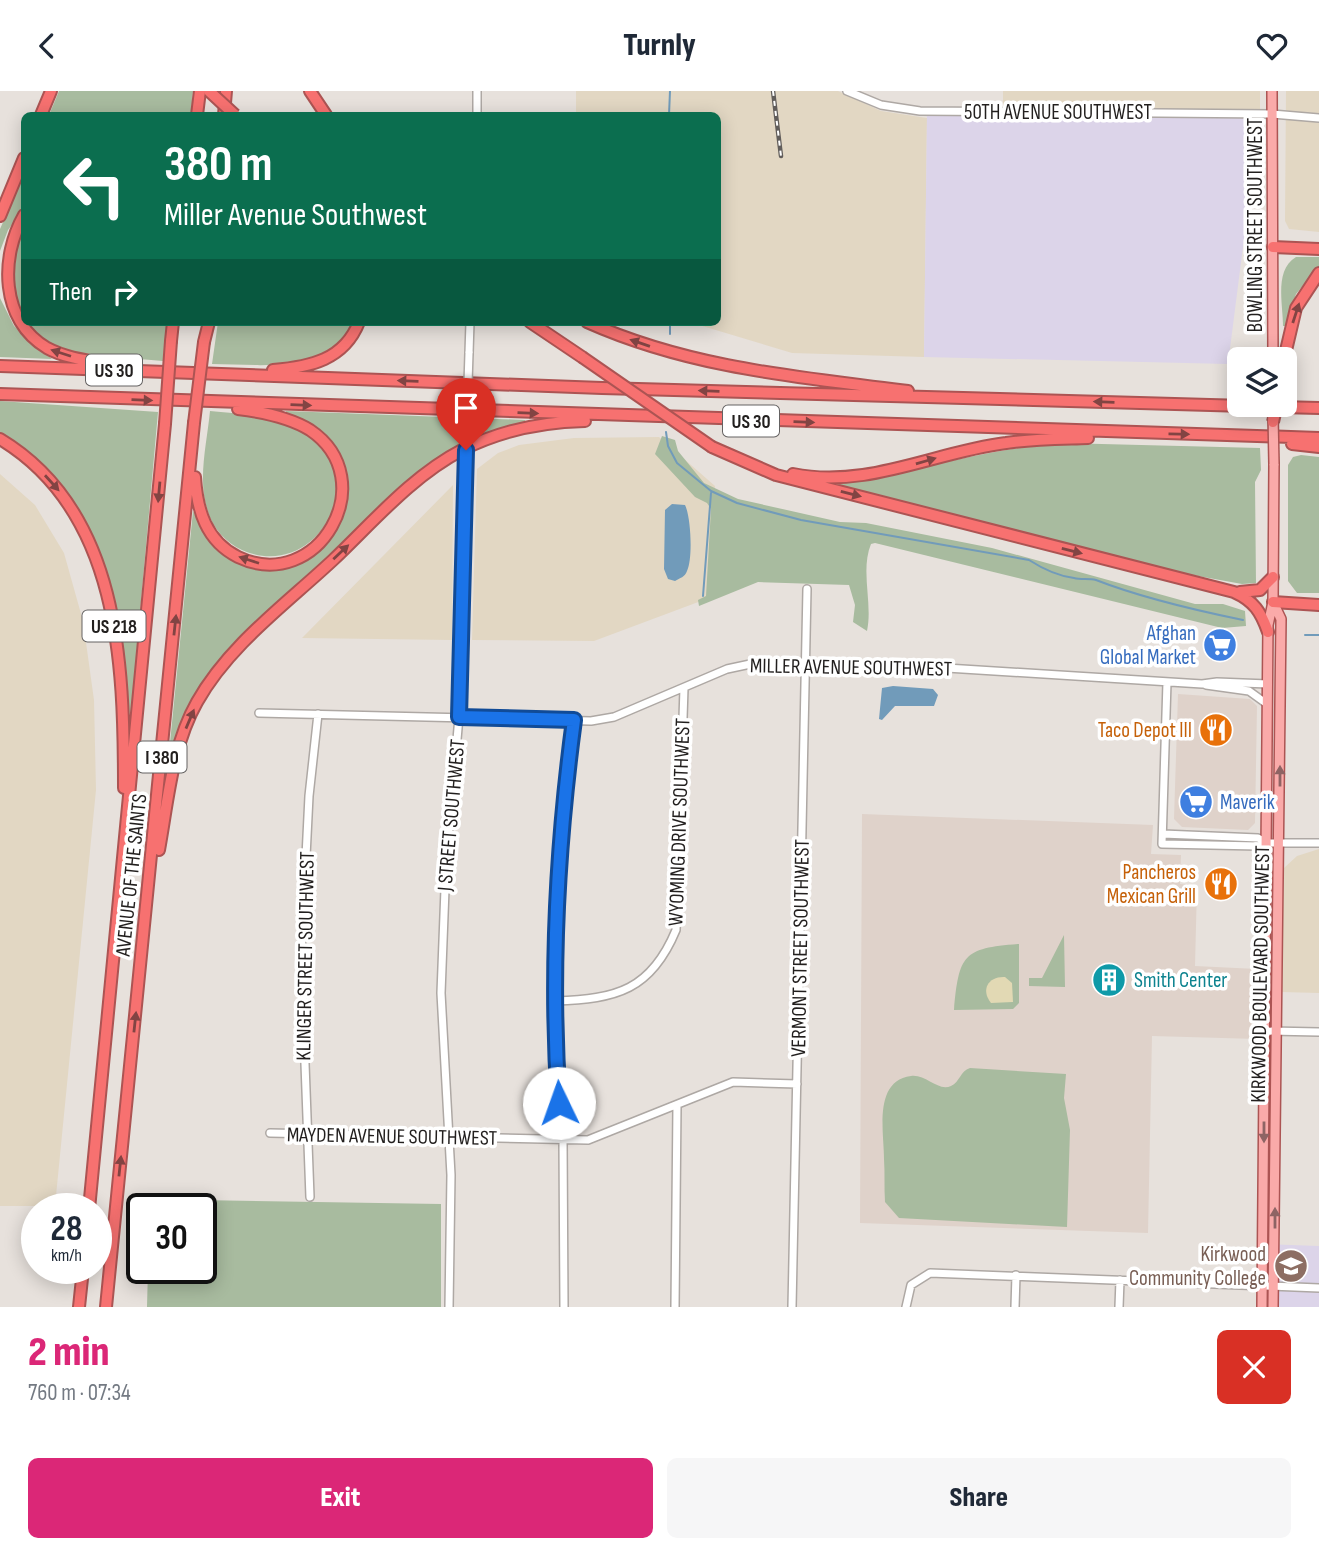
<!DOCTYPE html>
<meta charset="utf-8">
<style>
body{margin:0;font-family:"Sofia Sans Condensed",sans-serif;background:#f6f6f7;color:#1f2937;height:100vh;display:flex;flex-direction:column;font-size:26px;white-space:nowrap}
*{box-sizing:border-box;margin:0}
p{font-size:23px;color:#747a83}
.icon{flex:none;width:38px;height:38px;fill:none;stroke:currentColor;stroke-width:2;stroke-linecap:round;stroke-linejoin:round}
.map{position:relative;height:1216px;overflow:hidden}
.details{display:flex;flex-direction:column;background:#fff;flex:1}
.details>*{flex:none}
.top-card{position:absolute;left:21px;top:21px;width:700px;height:214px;border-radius:10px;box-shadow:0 4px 18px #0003;background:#0b6e4f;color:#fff;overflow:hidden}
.fabs{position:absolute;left:1227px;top:256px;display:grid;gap:14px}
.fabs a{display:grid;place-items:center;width:70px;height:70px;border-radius:10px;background:#fff;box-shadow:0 4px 18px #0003;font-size:35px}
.speed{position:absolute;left:21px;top:1102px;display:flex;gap:14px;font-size:35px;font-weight:700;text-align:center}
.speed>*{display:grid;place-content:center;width:91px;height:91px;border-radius:50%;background:#fff;box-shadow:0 4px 18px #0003;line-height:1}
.speed small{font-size:18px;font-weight:400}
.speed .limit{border:4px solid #111;border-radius:10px;background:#fff;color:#111}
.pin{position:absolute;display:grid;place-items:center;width:60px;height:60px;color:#fff;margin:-72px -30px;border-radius:50% 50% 50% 0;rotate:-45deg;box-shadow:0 0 7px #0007}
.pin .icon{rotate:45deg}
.me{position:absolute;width:77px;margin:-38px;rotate:357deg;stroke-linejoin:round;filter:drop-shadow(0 0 5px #0008)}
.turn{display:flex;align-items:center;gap:24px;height:147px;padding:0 28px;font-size:32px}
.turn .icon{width:91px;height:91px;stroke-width:2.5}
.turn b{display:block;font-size:49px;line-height:60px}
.then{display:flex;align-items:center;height:66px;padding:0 28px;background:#0003;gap:14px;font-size:26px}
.round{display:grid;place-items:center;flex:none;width:74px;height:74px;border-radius:10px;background:#f6f6f7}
.overview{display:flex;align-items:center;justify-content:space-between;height:119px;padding:0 28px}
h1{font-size:42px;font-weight:800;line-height:52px;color:#db2777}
.button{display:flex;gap:14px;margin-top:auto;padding:14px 28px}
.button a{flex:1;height:80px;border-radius:10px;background:#db2777;color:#fff;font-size:28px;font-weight:800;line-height:80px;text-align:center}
.button a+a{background:#f6f6f7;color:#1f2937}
header{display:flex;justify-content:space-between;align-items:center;height:91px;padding:0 28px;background:#fff;font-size:32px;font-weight:800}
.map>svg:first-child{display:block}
.built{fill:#dfd2ca}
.industrial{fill:#e2d7c3}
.education{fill:#dcd4e9}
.green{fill:#a8bb9f}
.sand{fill:#e2d9b4}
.water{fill:#719bba}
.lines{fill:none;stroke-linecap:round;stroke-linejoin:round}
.stream{stroke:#719bba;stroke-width:2}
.minor-casing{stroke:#aea8a4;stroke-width:10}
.major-casing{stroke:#ac5453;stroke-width:12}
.highway-casing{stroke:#ac5453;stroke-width:14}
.minor{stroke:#fff;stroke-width:7}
.major{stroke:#faaaa9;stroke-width:9}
.highway{stroke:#f77170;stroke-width:10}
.rail-casing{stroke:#615d5b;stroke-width:4.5}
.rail{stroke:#fff;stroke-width:2;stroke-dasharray:5;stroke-linecap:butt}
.minor-bridge-casing{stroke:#aea8a4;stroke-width:10;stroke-linecap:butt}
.major-bridge-casing{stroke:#ac5453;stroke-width:12;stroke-linecap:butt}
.highway-bridge-casing{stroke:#ac5453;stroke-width:14;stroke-linecap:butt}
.minor-bridge{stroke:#fff;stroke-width:7}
.major-bridge{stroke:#faaaa9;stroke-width:9}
.highway-bridge{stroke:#f77170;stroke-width:10}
.oneway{fill:#824443}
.oneway2{fill:#8e6464}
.route-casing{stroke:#114b97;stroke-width:18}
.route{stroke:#1a73e8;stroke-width:12}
.labels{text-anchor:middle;stroke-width:7;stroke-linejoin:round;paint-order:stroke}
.shield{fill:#fff;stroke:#646262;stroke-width:2}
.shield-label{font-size:19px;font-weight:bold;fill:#221f1e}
.street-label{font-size:21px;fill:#221f1e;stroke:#fff}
.shop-label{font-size:21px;fill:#366cbe;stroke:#fff;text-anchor:end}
.food-label{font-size:21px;fill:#c56008;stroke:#fff;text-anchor:end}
.culture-label{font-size:21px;fill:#0d838f;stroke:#fff;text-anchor:start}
.education-label{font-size:21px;fill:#785e54;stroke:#fff;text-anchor:end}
</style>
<header><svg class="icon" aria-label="back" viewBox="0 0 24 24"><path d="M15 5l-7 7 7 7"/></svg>Turnly<svg class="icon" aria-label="heart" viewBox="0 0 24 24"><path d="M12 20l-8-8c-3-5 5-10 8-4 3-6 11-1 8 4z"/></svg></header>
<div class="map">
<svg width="1319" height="1216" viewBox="0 0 1319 1216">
<rect width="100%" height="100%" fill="#e7e1dc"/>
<!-- built -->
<path class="built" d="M1178,603L1250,608L1257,615L1255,732L1248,739L1182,736L1174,728Z
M862,723L1153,734L1151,763L1181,764L1180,793L1197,795L1195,875L1257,878V948L1152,945L1148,1142L860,1132Z"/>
<!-- industrial -->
<path class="industrial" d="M576,0H838L881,20L927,27L924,266L792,262L689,231H718V24H576Z
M1003,0H1260V23L1003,21Z
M1286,0H1319V141L1289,138L1285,130Z
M659,346L715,395L709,507L594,550L472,549L477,378L498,362L519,354L574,347Z
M0,383L35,414L64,462L83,530L94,609L96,699L55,1115H0Z
M453,394L452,549L302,547Z
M1319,758V902L1281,901L1284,777L1297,765Z"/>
<!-- education -->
<path class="education" d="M927,20L1260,23L1228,273L924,266Z
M1263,1153L1319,1155V1216H1262Z"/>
<!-- green -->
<path class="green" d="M59,0H193L191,24H49Z
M24,84V117L8,139L0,160V138Z
M24,130V231H167L163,270C102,264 25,271 8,196C3,173 11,149 24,130Z
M1296,166H1319V175L1296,203L1286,235H1283C1283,213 1274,179 1296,166Z
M0,207L14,235L52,268L0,266Z
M218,231H354C329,285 260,273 212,273Z
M0,310L158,321L130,634C120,523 105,404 0,342Z
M210,320C242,323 287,326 313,347C371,397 312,490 242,459C226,452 213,437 208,421C197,390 207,352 210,320Z
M286,320L525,329L526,332L457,356L222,568L167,682L193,420L204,441L233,468L297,473L324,456L345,422L347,391L342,373L327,347L314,336L286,323Z
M662,345L675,349L678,360L704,392L738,408L840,431L866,432L992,457L1195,513H1223L1245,520L1246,535L1222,537L875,452L871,453C860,480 873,512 867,540L853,531L855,514L849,494L758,491L699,515L698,509L706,505L711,418L707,412L695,406L655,363Z
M1062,352L1260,357L1261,379L1255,391L1256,492L1242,493L1176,481L832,392C910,384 983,357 1062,352Z
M1301,364L1319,366V502H1297L1288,490V374L1293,366Z
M1064,844L1065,896L1029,895V887H1042Z
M1019,853V912L1013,918L954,919C959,864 963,857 1019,853Z
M970,977L1066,983L1064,1007L1070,1039L1067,1136L899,1127L885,1111C884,1097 885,1082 884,1068C884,1041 873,990 911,985C926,983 938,1001 951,995C960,991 960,980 970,977Z
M140,1108L441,1113V1216H147L148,1178H201V1118H142V1173L135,1162L137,1111Z"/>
<!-- sand -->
<path class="sand" d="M1005,886L1012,892L1013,911L991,912C980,898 989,885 1005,886Z"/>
<!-- water -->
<path class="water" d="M672,413L685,414C691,426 693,468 687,480C685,486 680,487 675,490L668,488L664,478L665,419Z
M893,595L933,598L938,604L934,615H895L882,629L879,628L882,597Z"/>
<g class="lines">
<!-- stream -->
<path class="stream" d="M669,24L670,0
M670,231V243
M666,341L668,355L677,372L711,400L737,412L801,429L1029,469C1043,478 1058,485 1074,487C1081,489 1089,487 1096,489C1142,507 1194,519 1243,529
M703,505L711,402
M1305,544H1319"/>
<!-- minor casing -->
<g class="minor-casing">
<path id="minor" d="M847,0L881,14L920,20L1272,23L1319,27
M477,24V0
M469,262L470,231
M1167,591L1162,753L1258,755L1267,752H1319
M1206,594L1249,600L1267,613
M259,622L591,630L614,626L727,578L755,572L915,575L1202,593L1217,591L1268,593
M1163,743L1258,747L1267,752
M555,910C617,908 651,899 676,839L684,597
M1264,940L1319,941
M270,1042L588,1049L733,991L797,993
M310,1106L301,866L309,705L318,623
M449,1216L451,1084L441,902L446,772L459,626L465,383
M564,1216L563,1049L558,995L555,842L560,755L574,629
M675,1216L677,1014
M792,1216L807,498
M906,1216L911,1194L930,1182L1319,1197
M1015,1216L1016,1184
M1119,1216L1120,1189"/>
</g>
<!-- major casing -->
<g class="major-casing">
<path id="major" d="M1272,0L1273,268
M1262,1216L1268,534L1273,511L1274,373
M1273,1216L1281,528L1273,511"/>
</g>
<!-- highway casing -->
<g class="highway-casing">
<path id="highway" d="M310,0L326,24
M41,24L51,0
M197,24L200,0
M224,24L226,0
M24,124C0,166 0,229 47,257C67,268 93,270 115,274
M0,125L24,67
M1273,156L1319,158
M530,231L582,266
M587,231C690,277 797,286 908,300
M171,250L173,231
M204,251L209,231
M1284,268L1296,217L1319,182
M0,275L602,297L1319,317
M273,279C310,276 344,269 359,231
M0,303L1319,347
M0,348C120,420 124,573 124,697
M1292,353L1319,356
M712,356L776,384L1234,501C1254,510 1261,521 1268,541
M793,383C867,398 934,361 1006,352C1033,348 1061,348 1088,347
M195,386C197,419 206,450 238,466C318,504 384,389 310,339C289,326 262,321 238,318
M1240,501L1260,499L1273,486
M1273,511L1319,514
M159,759C168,710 172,655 197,611C229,554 286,513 333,469C373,431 412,385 462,359C499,340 543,331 585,330
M89,1118L165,333
M79,1216L83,1178
M106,1216L194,332"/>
</g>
<!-- minor -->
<use href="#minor" class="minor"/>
<!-- major -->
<use href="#major" class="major"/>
<!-- highway -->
<use href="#highway" class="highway"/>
<!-- rail casing -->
<g class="rail-casing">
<path id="rail" d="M773,0L781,65"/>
</g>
<!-- rail -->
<use href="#rail" class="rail"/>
<!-- minor-bridge casing -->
<g class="minor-bridge-casing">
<path id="minor-bridge" d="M465,383L469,262"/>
</g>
<!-- major-bridge casing -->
<g class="major-bridge-casing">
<path id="major-bridge" d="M1273,325L1274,373"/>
</g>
<!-- highway-bridge casing -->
<g class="highway-bridge-casing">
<path id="highway-bridge" d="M209,0L235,24
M582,266L712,356
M1273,331L1277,313
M194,332L204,251
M165,333L171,250"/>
</g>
<!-- minor-bridge -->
<use href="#minor-bridge" class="minor-bridge"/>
<!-- major-bridge -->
<use href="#major-bridge" class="major-bridge"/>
<!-- highway-bridge -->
<use href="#highway-bridge" class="highway-bridge"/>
</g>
<!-- one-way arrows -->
<defs><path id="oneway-solid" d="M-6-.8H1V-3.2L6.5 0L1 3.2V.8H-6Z" transform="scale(1.75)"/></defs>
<g class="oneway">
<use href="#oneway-solid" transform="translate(1296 222) rotate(-72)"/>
<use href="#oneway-solid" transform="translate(640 252) rotate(-161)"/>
<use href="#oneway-solid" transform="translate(61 262) rotate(-162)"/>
<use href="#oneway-solid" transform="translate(408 290) rotate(-178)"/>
<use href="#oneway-solid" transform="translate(709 300) rotate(-178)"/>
<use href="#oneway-solid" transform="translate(142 309) rotate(2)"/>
<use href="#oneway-solid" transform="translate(1104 311) rotate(-178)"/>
<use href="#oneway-solid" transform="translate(301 314) rotate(2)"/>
<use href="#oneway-solid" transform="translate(528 322) rotate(2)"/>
<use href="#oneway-solid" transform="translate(804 331) rotate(2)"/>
<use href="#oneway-solid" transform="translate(1179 343) rotate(1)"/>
<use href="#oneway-solid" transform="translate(926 370) rotate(-16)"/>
<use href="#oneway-solid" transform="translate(52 392) rotate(48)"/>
<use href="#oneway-solid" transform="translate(159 401) rotate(95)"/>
<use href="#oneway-solid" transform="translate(851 403) rotate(14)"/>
<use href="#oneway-solid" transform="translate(1072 460) rotate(14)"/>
<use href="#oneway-solid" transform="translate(341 461) rotate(-43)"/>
<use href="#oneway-solid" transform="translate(249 469) rotate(-162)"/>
<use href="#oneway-solid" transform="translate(175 534) rotate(-84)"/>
<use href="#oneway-solid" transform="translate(190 628) rotate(-67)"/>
<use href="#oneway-solid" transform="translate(135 931) rotate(-84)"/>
<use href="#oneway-solid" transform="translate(120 1075) rotate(-84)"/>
</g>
<g class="oneway2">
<use href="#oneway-solid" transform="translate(1280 685) rotate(-90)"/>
<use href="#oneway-solid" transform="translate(1264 1041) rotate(90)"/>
<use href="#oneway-solid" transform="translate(1275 1127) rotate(-90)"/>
</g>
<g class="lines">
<!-- route casing -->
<g class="route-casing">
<path id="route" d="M466,359L459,626L574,629C557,756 550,884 559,1012"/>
</g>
<!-- route -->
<use href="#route" class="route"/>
</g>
<!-- icons -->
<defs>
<g id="supermarket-disc" transform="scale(1.75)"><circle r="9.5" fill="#3f7fe0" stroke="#fff"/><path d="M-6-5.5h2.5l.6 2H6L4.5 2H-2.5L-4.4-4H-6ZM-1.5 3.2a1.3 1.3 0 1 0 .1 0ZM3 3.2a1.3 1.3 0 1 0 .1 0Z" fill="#fff"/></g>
<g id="restaurant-disc" transform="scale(1.75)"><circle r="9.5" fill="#e8710a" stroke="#fff"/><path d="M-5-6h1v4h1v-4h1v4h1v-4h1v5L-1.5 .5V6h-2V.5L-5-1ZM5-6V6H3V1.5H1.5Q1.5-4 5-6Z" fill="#fff"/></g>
<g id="building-disc" transform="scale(1.75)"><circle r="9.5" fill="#0f9aa8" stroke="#fff"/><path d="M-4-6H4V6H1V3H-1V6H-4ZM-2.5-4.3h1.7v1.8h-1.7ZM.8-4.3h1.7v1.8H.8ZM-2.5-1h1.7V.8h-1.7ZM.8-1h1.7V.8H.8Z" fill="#fff"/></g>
<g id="university-disc" transform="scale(1.75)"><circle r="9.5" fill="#8d6e63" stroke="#fff"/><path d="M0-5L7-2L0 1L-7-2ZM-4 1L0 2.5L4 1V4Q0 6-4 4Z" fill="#fff"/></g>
</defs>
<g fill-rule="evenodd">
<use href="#supermarket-disc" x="1220" y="554"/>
<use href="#restaurant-disc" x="1216" y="639"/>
<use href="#supermarket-disc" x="1196" y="711"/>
<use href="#restaurant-disc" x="1221" y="793"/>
<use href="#building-disc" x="1109" y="889"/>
<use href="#university-disc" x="1291" y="1175"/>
</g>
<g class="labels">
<!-- shield labels -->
<g class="shield">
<rect x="86" y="263.5" width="56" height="31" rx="5"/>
<rect x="723" y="314.5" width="56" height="31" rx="5"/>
<rect x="82.5" y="519.5" width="63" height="31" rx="5"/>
<rect x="137.5" y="650.5" width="49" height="31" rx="5"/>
</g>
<g class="shield-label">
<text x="114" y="286">US 30</text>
<text x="751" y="337">US 30</text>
<text x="114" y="542">US 218</text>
<text x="162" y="673">I 380</text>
</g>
<!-- street labels -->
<g class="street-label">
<text x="1058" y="28">50TH AVENUE SOUTHWEST</text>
<text transform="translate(1255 134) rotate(-90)" y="7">BOWLING STREET SOUTHWEST</text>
<text transform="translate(851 576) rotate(1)" y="7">MILLER AVENUE SOUTHWEST</text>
<text transform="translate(451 724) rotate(-85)" y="7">J STREET SOUTHWEST</text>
<text transform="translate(679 731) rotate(-88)" y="7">WYOMING DRIVE SOUTHWEST</text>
<text transform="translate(131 784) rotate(-84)" y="7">AVENUE OF THE SAINTS</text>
<text transform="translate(800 857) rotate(-89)" y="7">VERMONT STREET SOUTHWEST</text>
<text transform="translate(305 865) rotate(-89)" y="7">KLINGER STREET SOUTHWEST</text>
<text transform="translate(1260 883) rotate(-89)" y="7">KIRKWOOD BOULEVARD SOUTHWEST</text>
<text transform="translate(392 1045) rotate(1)" y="7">MAYDEN AVENUE SOUTHWEST</text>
</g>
<!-- shop labels -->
<g class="shop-label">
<text x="1196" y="549">Afghan<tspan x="1196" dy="24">Global Market</tspan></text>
<text x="1220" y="718" text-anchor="start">Maverik</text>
</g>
<!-- food labels -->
<g class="food-label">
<text x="1192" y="646">Taco Depot III</text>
<text x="1196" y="788">Pancheros<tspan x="1196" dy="24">Mexican Grill</tspan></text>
</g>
<!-- culture labels -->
<g class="culture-label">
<text x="1134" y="896">Smith Center</text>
</g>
<!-- education labels -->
<g class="education-label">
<text x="1266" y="1170">Kirkwood<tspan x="1266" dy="24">Community College</tspan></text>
</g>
</g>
</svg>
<div class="fabs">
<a><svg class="icon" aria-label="layers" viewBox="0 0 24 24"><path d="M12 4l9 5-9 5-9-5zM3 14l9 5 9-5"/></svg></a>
</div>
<div class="speed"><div>28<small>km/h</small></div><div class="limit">30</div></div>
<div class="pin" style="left:466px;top:359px;background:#d93025"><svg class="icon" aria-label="arrive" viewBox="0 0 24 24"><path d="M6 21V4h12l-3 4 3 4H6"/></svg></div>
<svg class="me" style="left:559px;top:1012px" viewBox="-20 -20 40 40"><circle r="19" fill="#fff"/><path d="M0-13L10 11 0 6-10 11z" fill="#1a73e8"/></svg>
<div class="top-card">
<div class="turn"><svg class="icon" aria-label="left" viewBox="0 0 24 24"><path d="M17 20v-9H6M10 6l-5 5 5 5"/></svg><div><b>380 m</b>Miller Avenue Southwest</div></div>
<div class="then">Then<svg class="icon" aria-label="right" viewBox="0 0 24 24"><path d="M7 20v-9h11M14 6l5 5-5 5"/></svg></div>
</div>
</div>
<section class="details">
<div class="overview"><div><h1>2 min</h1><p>760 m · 07:34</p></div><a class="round" style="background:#d93025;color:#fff"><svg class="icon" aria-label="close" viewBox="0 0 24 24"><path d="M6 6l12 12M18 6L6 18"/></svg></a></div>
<div class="button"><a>Exit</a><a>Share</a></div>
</section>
